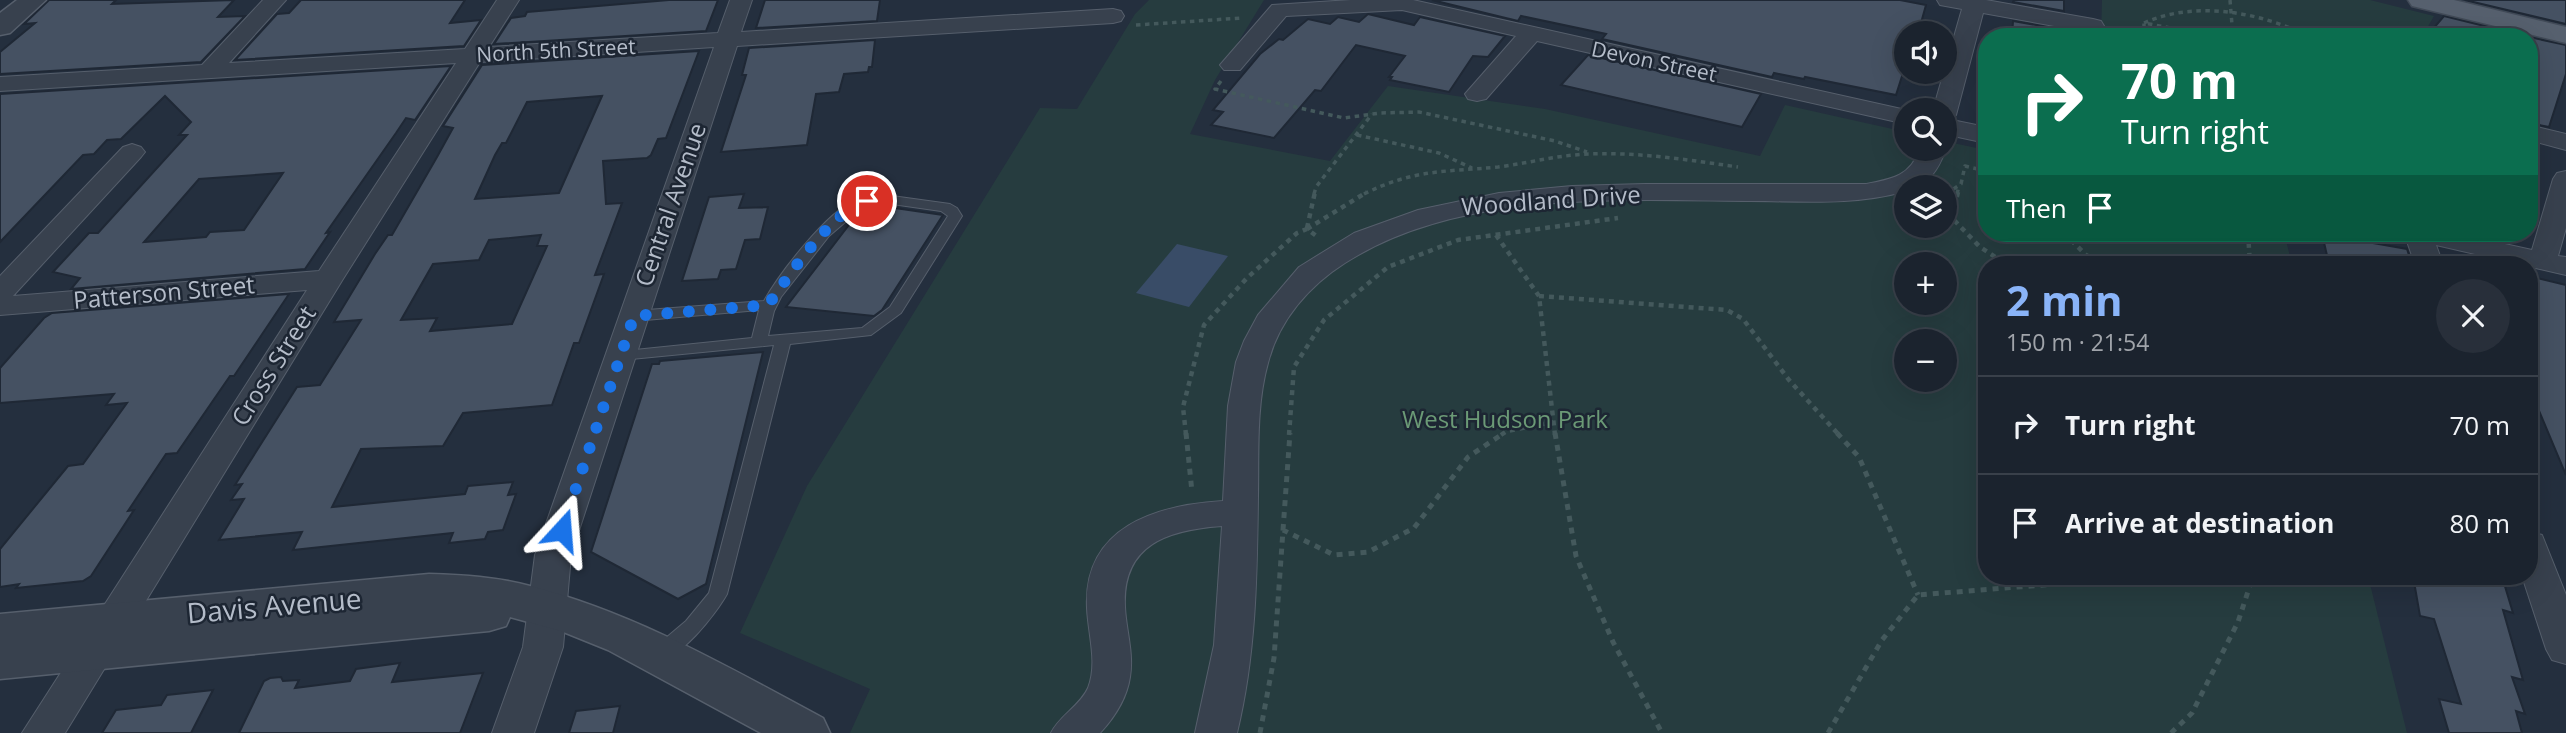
<!DOCTYPE html>
<meta charset="utf-8">
<style>
body{margin:0;font-family:"Open Sans",sans-serif;background:#282f3a;color:#f1f3f6;height:100vh;display:flex;flex-direction:column;font-size:26px;white-space:nowrap}
*{box-sizing:border-box;margin:0}
p{font-size:23px;color:#a0a4aa}
.icon{flex:none;width:38px;height:38px;fill:none;stroke:currentColor;stroke-width:2;stroke-linecap:round;stroke-linejoin:round}
.map{position:relative;flex:1;overflow:hidden}
.sheet{position:absolute;left:1978px;top:256px;width:560px;height:329px;display:flex;flex-direction:column;background:#1b232e;border-radius:28px;box-shadow:0 7px 28px #0002,0 0 0 2px #39404a}
.sheet>*{flex:none}
.top-card{position:absolute;left:1978px;top:28px;width:560px;height:214px;border-radius:28px;box-shadow:0 7px 28px #0002,0 0 0 2px #39404a;background:#0b6e4f;color:#fff;overflow:hidden}
.tools{position:absolute;left:1894px;top:21px;display:grid;gap:14px}
.tools a{display:grid;place-items:center;width:63px;height:63px;border-radius:50%;background:#1b232e;box-shadow:0 7px 28px #0002,0 0 0 2px #39404a;font-size:35px}
.pin{position:absolute;display:grid;place-items:center;width:60px;height:60px;color:#fff;margin:-30px;border:4px solid #fff;border-radius:50%;box-shadow:0 2px 7px #0007}
.me{position:absolute;width:77px;margin:-38px;rotate:19deg;stroke-linejoin:round;filter:drop-shadow(0 0 5px #0008)}
.turn{display:flex;align-items:center;gap:24px;height:147px;padding:0 28px;font-size:32px}
.turn .icon{width:91px;height:91px;stroke-width:2.5}
.turn b{display:block;font-size:49px;line-height:60px}
.then{display:flex;align-items:center;height:66px;padding:0 28px;background:#0003;gap:14px;font-size:26px}
.round{display:grid;place-items:center;flex:none;width:74px;height:74px;border-radius:37px;background:#282f3a}
.head{display:flex;align-items:center;justify-content:space-between;height:119px;padding:0 28px}
h1{font-size:42px;font-weight:700;line-height:52px;color:#8ab4f8}
ul{padding:0;list-style:none}
li{display:flex;align-items:center;gap:21px;height:98px;padding:0 28px;border-top:2px solid #39404a}
li div{flex:1}
li b{display:block;font-size:26px}
li em{font-style:normal}
.map>svg:first-child{display:block}
.green{fill:#263c3f;fill-rule:evenodd}
.water{fill:#394c67}
.building{fill:#455162;stroke:#1f2835;stroke-width:2;fill-rule:evenodd}
.lines{fill:none;stroke-linecap:round;stroke-linejoin:round}
.service-casing{stroke:#565f6c;stroke-width:2}
.minor-casing{stroke:#565f6c;stroke-width:2}
.tertiary-casing{stroke:#565f6c;stroke-width:3}
.primary-casing{stroke:#414a57;stroke-width:3}
.path-far2{stroke:#44595c;stroke-width:3.5;stroke-dasharray:4.5 4.5;stroke-linecap:butt}
.path-far1{stroke:#44595c;stroke-width:4.5;stroke-dasharray:5 5;stroke-linecap:butt}
.path{stroke:#44595c;stroke-width:5;stroke-dasharray:6 6;stroke-linecap:butt}
.service{fill:#38414e;fill-rule:evenodd}
.minor{fill:#38414e;fill-rule:evenodd}
.tertiary{fill:#38414e;fill-rule:evenodd}
.primary{fill:#56606e;fill-rule:evenodd}
.route{stroke:#1a73e8;stroke-width:12;stroke-dasharray:0 21.6}
.labels{text-anchor:middle;stroke-width:5;stroke-linejoin:round;paint-order:stroke}
.far-street-label{font-size:21px;fill:#b4bcc9;stroke:#1d2633}
.street-label{font-size:24px;fill:#b4bcc9;stroke:#1d2633}
.park-label{font-size:24px;fill:#6b9a76;stroke:#1d2633}
.near-street-label{font-size:28px;fill:#b4bcc9;stroke:#1d2633}
</style>
<div class="map">
<svg width="2566" height="733" viewBox="0 0 2566 733">
<rect width="100%" height="100%" fill="#242f3e"/>
<!-- green -->
<path class="green" d="M1149,0H1264L1215,80L1190,134L1330,161L1388,86L1545,109L1760,156L1785,105L1906,132V149H1944V141L1986,150V233H2284L2292,264H1986V576H2368L2407,733H850L870,689L740,633L807,486L1040,108L1077,109L1135,14ZM1906,187H1944V226H1906ZM1906,264H1944V303H1906ZM1906,341H1944V380H1906Z
M2102,0H2370L2434,16L2422,37H2101Z"/>
<!-- water -->
<path class="water" d="M1177,244L1228,256L1189,307L1136,293Z"/>
<!-- building -->
<path class="building" d="M49,0H116L112,4L234,0L218,17L245,16L201,62L0,74V52L35,23L24,24Z
M301,0H465L450,23L481,20L464,46L235,60L277,14L289,13Z
M669,0H718L706,31L494,44L511,18L525,16L527,12Z
M765,0H880L877,21L756,28Z
M1432,0H1900L1926,5L1921,23L1925,24L1922,33H1906V72H1913L1912,74L1903,73L1896,95L1805,77L1804,79L1774,73L1772,77L1602,39L1606,34L1521,16L1518,21Z
M2014,0H2064V11L2013,2Z
M2465,0H2566V24Z
M1368,14L1414,25L1420,17L1505,36L1488,57L1473,56L1449,92L1390,80L1392,77H1389L1405,56L1356,45L1321,91L1315,90L1274,138L1211,125L1223,112L1213,110L1260,54L1279,39L1283,40L1308,19L1330,24L1338,17L1359,22Z
M2444,16L2529,37H2426Z
M2013,21L2064,30L2065,37H2012Z
M2529,37L2566,45V74L2549,127L2529,123Z
M875,40L872,67H869L868,72L844,74L839,92L816,94L807,145L721,152L746,75H742L749,48Z
M699,51L666,138L658,139L651,155L647,158L603,161L606,204L622,203L595,275L604,274L579,343H574L552,405L463,413L443,446L361,449L332,507L465,494L468,486L513,482L508,495L516,494L503,530L488,532L485,539L449,543L453,533L293,550L302,532L219,540L244,499L231,500L242,484L235,485L297,387L320,385L361,320L334,322L375,254L388,235H392L437,157L453,128L443,126L482,65ZM602,96L559,193L475,199L495,155L502,143H506L527,102ZM541,235L537,246H547L512,324L430,331L437,318L401,320L433,264L479,260L489,240Z
M1588,55L1761,94L1742,127L1561,85Z
M451,66L415,120L406,118L396,133L326,233L330,232L305,269L71,289L80,278L53,272L89,233H98L187,135H179L191,122L165,96L121,139L107,140L94,154L83,155L0,242V94ZM283,173L244,230L210,232L206,237L144,242L199,179Z
M744,194L739,208L768,207L760,239L745,240L736,269L721,270L718,279L682,281L709,197Z
M888,207L943,215L882,310L874,316L786,307L855,217L865,209Z
M2322,234L2407,249L2412,264H2329Z
M2529,276L2566,285V475L2529,387Z
M289,294L234,376H230L177,453L166,454L128,511L134,510L91,576L83,581L16,588L19,584L0,587V549L68,466L83,464L127,403L106,405L114,394L0,403V368L44,318L52,313Z
M763,352L706,584L678,599L591,552L652,364H659L660,361Z
M2413,576H2475L2504,583L2513,613L2503,610L2523,680L2512,677L2525,714L2516,711L2522,733H2449L2439,699L2461,704L2434,619L2420,616Z
M400,663L392,682L483,673L460,733H239L264,681L270,678L281,677L283,681L299,680L295,688L350,681L356,669Z
M213,690L191,733H102L116,710L161,705L167,695Z
M620,706L613,733H569L576,711Z"/>
<g class="lines">
<!-- service casing -->
<g class="service-casing">
<path id="service" d="M892,196L950,204L957,208L962,216L901,313L871,335L790,344L727,594C717,612 677,666 654,658L651,653L654,648L686,621L709,593L774,345L621,360L615,358L613,355L615,352L752,338L759,310L634,321L626,316L634,311L764,301C779,274 826,213 854,201C866,196 879,196 892,196ZM892,204L941,211L948,216L890,307L862,328L768,336L774,311L781,297L829,236L864,206Z"/>
</g>
<!-- minor casing -->
<g class="minor-casing">
<path id="minor" d="M263,0H286L229,63L465,49L497,0H519L489,47L718,33L730,0H752L741,32L1113,9L1121,11L1124,16L1121,21L1113,23L737,46L571,555L563,647L534,733H492L523,647L535,555L714,47L480,62L343,279L65,733H22L307,290L0,315V276L123,147L132,144L141,147L145,152L141,157L13,296L319,271L456,63L0,91V77L202,65Z
M1351,0H1413L1906,110H1909H1906V124L1537,41L1486,99L1477,101L1468,99L1465,94L1516,36L1402,10L1286,16L1240,70H1224L1220,65L1272,5Z
M1937,0H1986L2093,19L2101,21L2104,26L2101,31L2093,33L1983,13L1956,115L1952,120L1986,127V143L1944,134V110H1933L1962,9L1940,5Z
M2529,125L2566,134V150L2529,140Z
M1944,147L1946,149C1939,168 1929,187 1906,187V191C1855,206 1802,201 1750,201C1619,200 1459,190 1345,263C1309,286 1279,320 1268,363C1256,406 1259,452 1258,497C1257,577 1256,655 1237,733H1195L1214,645L1222,526C1168,530 1122,544 1125,607C1126,630 1134,653 1130,677C1127,698 1114,718 1100,733H1051C1060,715 1080,706 1088,688C1098,663 1088,634 1087,608C1083,527 1156,505 1223,501L1228,406L1236,362L1244,341L1258,315L1299,267L1354,233L1418,210L1499,193L1572,186L1645,184H1866C1893,179 1910,176 1920,149Z
M2566,171V228L2558,256L2566,257V275L2436,245L2443,264H2415L2404,233H2455L2532,250L2553,179L2557,173Z
M2529,531L2542,535L2566,595V664L2552,660L2546,649L2522,576H2529Z"/>
</g>
<!-- tertiary casing -->
<g class="tertiary-casing">
<path id="tertiary" d="M17,0H46L10,33L0,35V13Z
M429,574C463,575 497,577 530,586C635,613 728,667 823,718L830,733H761L608,650L561,631L510,617L506,626L489,631L0,679V614Z"/>
</g>
<!-- primary casing -->
<g class="primary-casing">
<path id="primary" d="M2408,0H2454L2566,27V43L2412,6Z"/>
</g>
<!-- path-far2 -->
<path class="path-far2" d="M2230,0L2233,37
M2144,23C2195,0 2261,12 2310,37
M1136,25L1242,18
M2144,37V23L2218,37
M1221,81L1215,89L1344,118L1380,113L1419,112L1555,141L1587,152
M1357,135L1439,153L1472,168
M1314,194L1316,187L1372,114
M1364,194C1414,169 1445,172 1498,167C1529,163 1558,155 1589,154C1639,152 1689,160 1738,167
M1946,194L1961,184L1965,166L1986,171
M1957,194L1959,186"/>
<!-- path-far1 -->
<path class="path-far1" d="M1958,192L1952,218L1980,247L2006,264
M1944,196L1949,192
M1307,228L1315,192
M1307,229L1367,192
M2064,233L2086,255L2104,264
M2248,233L2250,264
M1496,235L1539,296L1555,435
M1539,296L1727,310L1743,319L1789,380L1839,435
M1186,435L1183,407L1204,325L1247,278L1297,233L1307,229L1319,238
M1289,435L1294,367L1324,320L1388,267L1458,240L1618,218
M1501,435L1507,431L1553,422"/>
<!-- path -->
<path class="path" d="M1186,433L1192,492
M1555,433L1576,556L1613,642L1662,733
M1837,433L1859,457L1918,595
M1283,530L1290,433
M1260,733L1274,658L1283,530L1334,555L1368,552L1414,528L1468,457L1504,433
M1828,733L1882,640L1918,595L2093,581L2113,576
M2171,733L2192,713L2238,622L2253,576"/>
<!-- service -->
<use href="#service" class="service"/>
<!-- minor -->
<use href="#minor" class="minor"/>
<!-- tertiary -->
<use href="#tertiary" class="tertiary"/>
<!-- primary -->
<use href="#primary" class="primary"/>
</g>
<g class="lines">
<!-- route -->
<path class="route" d="M562,530L634,316L768,305C788,277 833,209 867,201"/>
</g>
<g class="labels">
<!-- far-street labels -->
<g class="far-street-label">
<text transform="translate(556 51) rotate(-3)" y="7">North 5th Street</text>
<text transform="translate(1654 62) rotate(12)" y="7">Devon Street</text>
</g>
<!-- street labels -->
<g class="street-label">
<text transform="translate(1551 201) rotate(-4)" y="8">Woodland Drive</text>
<text transform="translate(671 205) rotate(-71)" y="8">Central Avenue</text>
<text transform="translate(164 293) rotate(-5)" y="8">Patterson Street</text>
<text transform="translate(274 366) rotate(-58)" y="8">Cross Street</text>
</g>
<!-- park labels -->
<g class="park-label">
<text x="1505" y="428">West Hudson Park</text>
</g>
<!-- near-street labels -->
<g class="near-street-label">
<text transform="translate(274 606) rotate(-5)" y="10">Davis Avenue</text>
</g>
</g>
</svg>
<div class="tools">
<a><svg class="icon" aria-label="sound" viewBox="0 0 24 24"><path d="M4 9h4l5-4v14l-5-4H4zM17 9q2 3 0 6"/></svg></a>
<a><svg class="icon" aria-label="search" viewBox="0 0 24 24"><circle cx="10" cy="10" r="6"/><path d="M15 15l6 6"/></svg></a>
<a><svg class="icon" aria-label="layers" viewBox="0 0 24 24"><path d="M12 4l9 5-9 5-9-5zM3 14l9 5 9-5"/></svg></a>
<a>+</a>
<a>−</a>
</div>
<div class="pin" style="left:867px;top:201px;background:#d93025"><svg class="icon" aria-label="arrive" viewBox="0 0 24 24"><path d="M6 21V4h12l-3 4 3 4H6"/></svg></div>
<svg class="me" style="left:562px;top:530px" viewBox="-20 -20 40 40"><path d="M0-17L14 15 0 8-14 15z" fill="#1a73e8" stroke="#fff" stroke-width="4"/></svg>
<div class="top-card">
<div class="turn"><svg class="icon" aria-label="right" viewBox="0 0 24 24"><path d="M7 20v-9h11M14 6l5 5-5 5"/></svg><div><b>70 m</b>Turn right</div></div>
<div class="then">Then<svg class="icon" aria-label="arrive" viewBox="0 0 24 24"><path d="M6 21V4h12l-3 4 3 4H6"/></svg></div>
</div>
<section class="sheet">
<div class="head"><div><h1>2 min</h1><p>150 m · 21:54</p></div><a class="round"><svg class="icon" aria-label="close" viewBox="0 0 24 24"><path d="M6 6l12 12M18 6L6 18"/></svg></a></div>
<ul>
<li><svg class="icon" aria-label="right" viewBox="0 0 24 24"><path d="M7 20v-9h11M14 6l5 5-5 5"/></svg><div><b>Turn right</b></div><em>70 m</em></li>
<li><svg class="icon" aria-label="arrive" viewBox="0 0 24 24"><path d="M6 21V4h12l-3 4 3 4H6"/></svg><div><b>Arrive at destination</b></div><em>80 m</em></li>
</ul>
</section>
</div>
